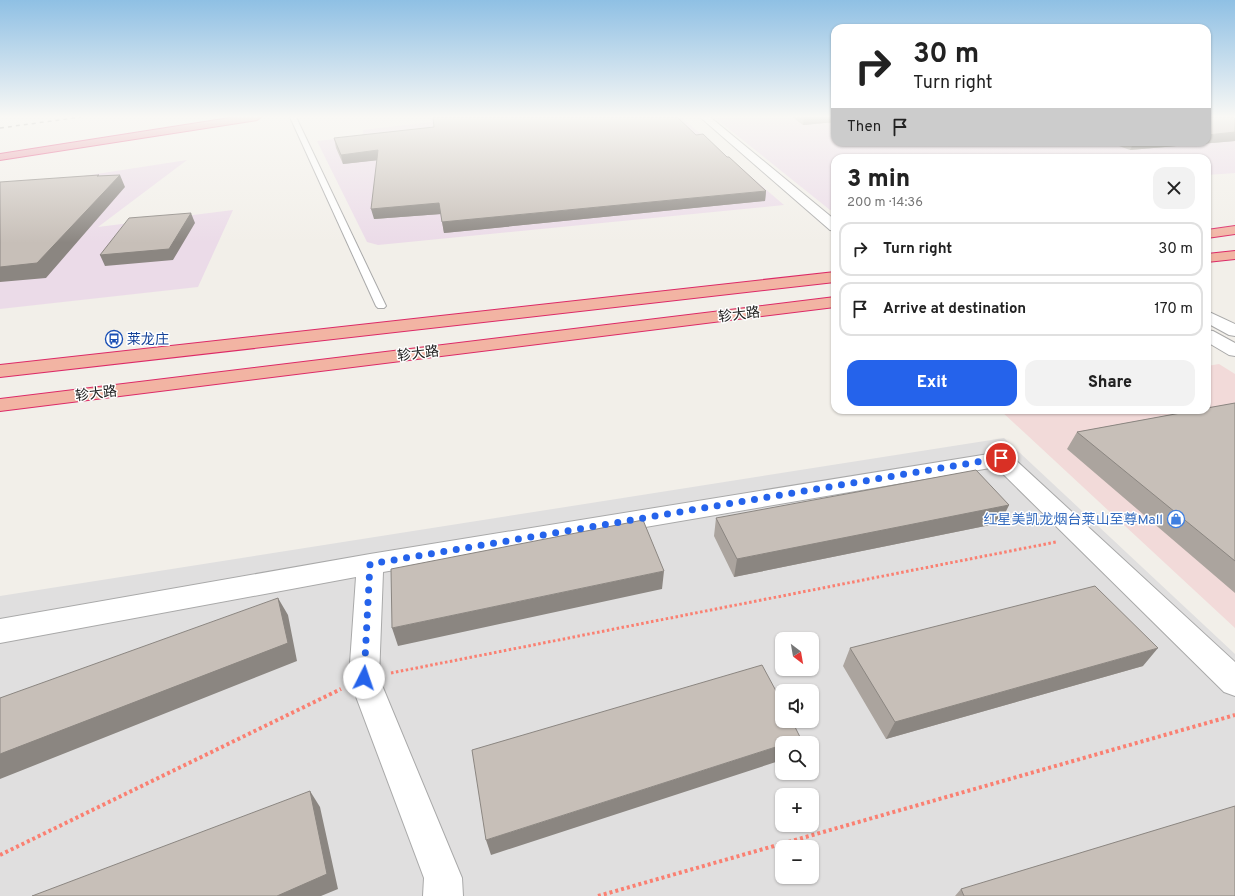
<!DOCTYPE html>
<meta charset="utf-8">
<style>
body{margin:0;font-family:Overpass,"Noto Sans SC",sans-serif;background:#f2f2f2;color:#222;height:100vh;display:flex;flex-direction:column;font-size:15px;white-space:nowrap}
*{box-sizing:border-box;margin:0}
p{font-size:13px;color:#767676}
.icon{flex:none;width:22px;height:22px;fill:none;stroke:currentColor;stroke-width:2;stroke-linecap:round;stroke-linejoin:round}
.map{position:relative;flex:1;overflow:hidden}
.sheet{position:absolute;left:831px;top:154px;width:380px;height:260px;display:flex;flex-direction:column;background:#fff;border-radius:12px;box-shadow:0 1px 3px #0004}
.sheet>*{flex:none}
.banner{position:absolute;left:831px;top:24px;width:380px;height:122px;border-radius:12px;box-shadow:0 1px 3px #0004;background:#fff;color:#222;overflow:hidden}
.needle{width:26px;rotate:149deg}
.fabs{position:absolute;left:775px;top:632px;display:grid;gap:8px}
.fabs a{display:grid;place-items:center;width:44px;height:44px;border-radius:8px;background:#fff;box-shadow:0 1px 3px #0004;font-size:20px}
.pin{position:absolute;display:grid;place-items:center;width:34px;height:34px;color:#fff;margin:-17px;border:2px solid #fff;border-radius:50%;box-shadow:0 1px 4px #0007}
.me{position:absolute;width:44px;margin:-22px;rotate:4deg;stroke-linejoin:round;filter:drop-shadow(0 0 3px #0008)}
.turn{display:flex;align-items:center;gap:14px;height:84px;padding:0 16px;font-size:18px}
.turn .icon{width:52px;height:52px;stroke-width:2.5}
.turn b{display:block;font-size:28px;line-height:34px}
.then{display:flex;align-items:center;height:38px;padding:0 16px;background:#0003;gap:8px;font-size:15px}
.round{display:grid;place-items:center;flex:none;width:42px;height:42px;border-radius:12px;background:#f2f2f2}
.head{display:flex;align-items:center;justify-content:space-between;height:68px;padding:0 16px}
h1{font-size:24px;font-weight:800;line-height:30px}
.cta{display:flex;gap:8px;margin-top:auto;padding:8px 16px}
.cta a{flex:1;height:46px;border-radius:12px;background:#2563eb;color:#fff;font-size:16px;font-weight:800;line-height:46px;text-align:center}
.cta a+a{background:#f2f2f2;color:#222}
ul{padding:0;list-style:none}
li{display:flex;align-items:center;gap:12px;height:54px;margin:0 8px 6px;padding:0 8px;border:2px solid #e0e0e0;border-radius:12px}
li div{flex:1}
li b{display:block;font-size:15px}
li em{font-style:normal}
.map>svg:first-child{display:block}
.residential{fill:#e0dfdf;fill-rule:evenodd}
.commercial{fill:#f2dad9}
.industrial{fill:#ebdbe8}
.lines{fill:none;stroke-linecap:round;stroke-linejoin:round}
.service-casing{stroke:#a9a9a9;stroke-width:2}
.minor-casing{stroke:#a9a9a9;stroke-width:2}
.tertiary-casing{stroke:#a9a9a9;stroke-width:2}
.trunk-casing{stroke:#dc2a67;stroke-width:2}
.motorway-casing{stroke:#dc2a67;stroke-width:2}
.path-far1{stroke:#fa8072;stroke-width:3;stroke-dasharray:2.5 2.5;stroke-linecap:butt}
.path{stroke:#fa8072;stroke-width:4;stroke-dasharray:3 3;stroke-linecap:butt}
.service{fill:#fff;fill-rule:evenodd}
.minor{fill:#fff;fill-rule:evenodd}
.tertiary{fill:#fff;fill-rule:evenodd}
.trunk{fill:#f2b4a3;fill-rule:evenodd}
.motorway{fill:#e892a2;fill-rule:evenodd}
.rail{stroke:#707070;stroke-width:1.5;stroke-dasharray:4 4;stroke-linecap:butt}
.wall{fill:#aba49e}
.shaded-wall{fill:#8b8681}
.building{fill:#c7bfb8;stroke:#8b8681}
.route{stroke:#2563eb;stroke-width:7;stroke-dasharray:0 12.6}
.labels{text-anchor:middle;stroke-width:3;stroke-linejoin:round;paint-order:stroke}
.street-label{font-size:14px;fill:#222;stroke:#fff}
.transit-label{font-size:14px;fill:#164399;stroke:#fff;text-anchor:start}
.shop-label{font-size:14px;fill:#366cbe;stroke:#fff;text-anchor:end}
</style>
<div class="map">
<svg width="1235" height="896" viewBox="0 0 1235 896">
<rect width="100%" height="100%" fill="#f2efe9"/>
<!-- residential -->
<path class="residential" d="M1004,438L1235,654V896H0V596ZM782,639H812V669H782ZM782,691H812V721H782ZM782,743H812V773H782ZM782,795H812V825H782ZM782,847H812V877H782Z"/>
<!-- commercial -->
<path class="commercial" d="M1219,364L1235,374V628L1000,410H1207V366Z"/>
<!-- industrial -->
<path class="industrial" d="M429,117H681L784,205L378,245L367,242L317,141L363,136V130L431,122Z
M714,117H835V142H1207L1235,117V173L1207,175V158H835V210H830Z
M187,160L98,227L233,210L198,287L0,309V189Z"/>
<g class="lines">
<!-- service casing -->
<g class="service-casing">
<path id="service" d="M290,117H296L386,306L384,308H378L376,306Z"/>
</g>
<!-- minor casing -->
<g class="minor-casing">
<path id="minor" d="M1001,452L1009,454L1235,662V696L1224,692L996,467L383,572L379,678L462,878L463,896H423L424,878L349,678L356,577L0,643V619L370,554Z"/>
</g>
<!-- tertiary casing -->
<g class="tertiary-casing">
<path id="tertiary" d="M700,117H710L835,220V231L830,230Z
M1207,311L1235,324V336L1229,335L1207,323Z
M1207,330L1213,331L1235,343V356L1229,355L1207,342Z"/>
</g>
<!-- trunk casing -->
<g class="trunk-casing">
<path id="trunk" d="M1235,226V234L1207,238V230Z
M1235,251V259L1207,262V254Z
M835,272V282L0,377V365Z
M835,297V307L0,411V399Z"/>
</g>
<!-- motorway casing -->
<g class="motorway-casing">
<path id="motorway" d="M236,117H261L257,120L0,160V154Z"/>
</g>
<!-- path-far1 -->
<path class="path-far1" d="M391,673L1056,542"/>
<!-- path -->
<path class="path" d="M0,855L341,689
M598,896L1235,715"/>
<!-- service -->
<use href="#service" class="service"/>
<!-- minor -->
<use href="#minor" class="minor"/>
<!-- tertiary -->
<use href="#tertiary" class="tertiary"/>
<!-- trunk -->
<use href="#trunk" class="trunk"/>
<!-- motorway -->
<use href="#motorway" class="motorway"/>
<!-- rail -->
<path class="rail" d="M0,128L81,117"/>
</g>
<!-- wall -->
<path class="wall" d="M792,117H835V122L803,125Z
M1235,117V141L1130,150L1108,142H1207Z
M696,135L727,157L766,191L765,201L444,233L441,214L374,219L377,160L343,164L336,148L334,138Z
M1235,403V593L1067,449L1077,432Z
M1009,505L1000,523L734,577L714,536L716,518Z
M850,648L1143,666L886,739L843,666Z
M961,889L1235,896H955Z"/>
<!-- shaded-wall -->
<path class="shaded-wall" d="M804,117H835V122L803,125Z
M1235,132V141L1130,150L1134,142H1207V135Z
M378,150L380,160L343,164L341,155Z
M120,175L125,187L46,278L0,282V267Z
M766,191L765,201L444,233L442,222Z
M439,203L441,214L374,219L371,209Z
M191,213L195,223L173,260L105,266L100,255Z
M1009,505L1000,523L734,577L737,559Z
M664,571L662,589L398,646L392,628Z
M278,598L288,615L297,661L0,779V754Z
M1158,648L1143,666L886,739L895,722Z
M801,739L800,743H787Z
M782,745V760L491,855L486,840Z
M310,791L320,807L338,889L321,896H277Z"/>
<!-- building -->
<path class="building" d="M433,117H677L696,135L703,134L727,157H729L766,191L442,222L439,203L371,209L378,150L341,155L334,138L434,127Z
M1207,117H1235V132L1207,135Z
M99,175L97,176L120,175L37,263L0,267V182Z
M191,213L169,249L100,255L129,218Z
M1235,403V561L1077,432L1197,410H1207V408Z
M976,470L1009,505L737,559L716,518Z
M643,520L664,571L392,628L391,569Z
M1095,586L1158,648L895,722L850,648Z
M278,598L288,643L0,754V698Z
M762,665L782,702V721H792L801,739L787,743H782V745L486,840L472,750Z
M310,791L327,874L277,896H32Z
M1235,806V896H964L961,889Z"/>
<!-- sky -->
<linearGradient id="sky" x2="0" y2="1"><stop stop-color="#8fc0e4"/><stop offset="0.48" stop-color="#f9f8f5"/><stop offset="1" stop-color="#f9f8f5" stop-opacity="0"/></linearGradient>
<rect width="1235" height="243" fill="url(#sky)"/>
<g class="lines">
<!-- route -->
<path class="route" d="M364,678L370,564L1001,458"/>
</g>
<!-- icons -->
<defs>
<g id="bus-ring" transform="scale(0.9)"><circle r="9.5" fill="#fff" stroke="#1a4fb4" stroke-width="1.5"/><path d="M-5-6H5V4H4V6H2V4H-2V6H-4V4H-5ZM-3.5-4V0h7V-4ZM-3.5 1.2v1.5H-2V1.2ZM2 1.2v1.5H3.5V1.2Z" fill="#1a4fb4"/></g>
<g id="shop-ring" transform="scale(0.9)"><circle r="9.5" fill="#fff" stroke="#3f7fe0" stroke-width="1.5"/><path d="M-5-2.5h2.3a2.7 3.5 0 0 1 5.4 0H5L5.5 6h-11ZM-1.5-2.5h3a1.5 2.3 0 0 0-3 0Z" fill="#3f7fe0"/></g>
</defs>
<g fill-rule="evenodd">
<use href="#bus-ring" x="114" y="339"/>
<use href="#shop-ring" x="1176" y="519"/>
</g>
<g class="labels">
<!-- street labels -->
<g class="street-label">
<text transform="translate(739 314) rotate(-7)" y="5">轸大路</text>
<text transform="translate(418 353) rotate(-7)" y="5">轸大路</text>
<text transform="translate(96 393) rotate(-7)" y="5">轸大路</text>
</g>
<!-- transit labels -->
<g class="transit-label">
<text x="127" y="344">莱龙庄</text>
</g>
<!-- shop labels -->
<g class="shop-label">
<text x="1163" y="524">红星美凯龙烟台莱山至尊Mall</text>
</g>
</g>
</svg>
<div class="fabs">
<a><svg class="needle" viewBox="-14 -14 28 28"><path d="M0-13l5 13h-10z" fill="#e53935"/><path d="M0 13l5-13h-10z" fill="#767676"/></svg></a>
<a><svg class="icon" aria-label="sound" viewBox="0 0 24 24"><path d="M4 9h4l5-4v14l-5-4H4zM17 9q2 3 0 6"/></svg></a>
<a><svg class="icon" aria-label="search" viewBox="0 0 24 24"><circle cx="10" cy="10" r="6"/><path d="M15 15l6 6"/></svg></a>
<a>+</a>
<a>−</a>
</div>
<div class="pin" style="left:1001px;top:458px;background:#d93025"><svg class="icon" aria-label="arrive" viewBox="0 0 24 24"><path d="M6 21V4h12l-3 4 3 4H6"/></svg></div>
<svg class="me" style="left:364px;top:678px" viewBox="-20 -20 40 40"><circle r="19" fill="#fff"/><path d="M0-13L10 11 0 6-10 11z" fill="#2563eb"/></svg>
<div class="banner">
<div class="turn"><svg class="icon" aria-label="right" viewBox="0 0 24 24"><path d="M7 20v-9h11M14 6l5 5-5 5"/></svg><div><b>30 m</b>Turn right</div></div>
<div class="then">Then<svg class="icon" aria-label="arrive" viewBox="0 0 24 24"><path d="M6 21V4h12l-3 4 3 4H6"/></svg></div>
</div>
<section class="sheet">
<div class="head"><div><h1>3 min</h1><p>200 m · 14:36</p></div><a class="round"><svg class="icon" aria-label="close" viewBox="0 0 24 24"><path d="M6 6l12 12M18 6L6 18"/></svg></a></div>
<ul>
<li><svg class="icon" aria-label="right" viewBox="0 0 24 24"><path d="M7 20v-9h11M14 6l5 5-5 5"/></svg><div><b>Turn right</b></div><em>30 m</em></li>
<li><svg class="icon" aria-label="arrive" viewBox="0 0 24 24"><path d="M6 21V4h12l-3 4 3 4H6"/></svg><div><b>Arrive at destination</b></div><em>170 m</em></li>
</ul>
<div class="cta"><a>Exit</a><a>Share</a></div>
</section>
</div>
